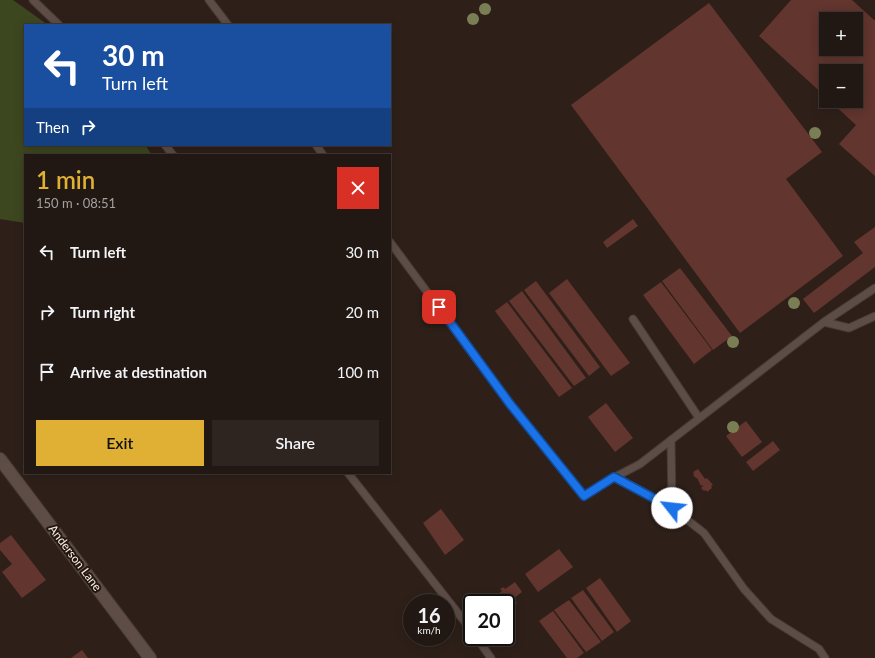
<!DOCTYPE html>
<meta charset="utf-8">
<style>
body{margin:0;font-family:Lato,sans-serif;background:#2e2521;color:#f1f3f6;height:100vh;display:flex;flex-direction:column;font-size:15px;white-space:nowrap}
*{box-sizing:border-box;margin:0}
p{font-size:13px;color:#a2a0a0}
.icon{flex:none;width:22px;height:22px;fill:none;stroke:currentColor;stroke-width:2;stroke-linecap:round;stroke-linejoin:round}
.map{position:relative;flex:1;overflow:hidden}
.details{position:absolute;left:24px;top:154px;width:367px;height:320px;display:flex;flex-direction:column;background:#221813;border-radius:0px;box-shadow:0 2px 10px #0003,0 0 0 1px #3f3733}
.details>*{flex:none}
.guide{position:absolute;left:24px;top:24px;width:367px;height:122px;border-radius:0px;box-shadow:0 2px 10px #0003,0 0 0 1px #3f3733;background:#1a4fa0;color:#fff;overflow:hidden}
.tools{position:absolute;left:819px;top:12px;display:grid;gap:8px}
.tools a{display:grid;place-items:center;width:44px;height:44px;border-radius:0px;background:#221813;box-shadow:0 2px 10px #0003,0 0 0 1px #3f3733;font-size:20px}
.speed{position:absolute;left:403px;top:594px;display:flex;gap:8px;font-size:20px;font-weight:700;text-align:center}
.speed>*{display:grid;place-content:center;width:52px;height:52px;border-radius:50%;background:#221813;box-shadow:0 2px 10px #0003,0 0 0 1px #3f3733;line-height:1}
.speed small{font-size:10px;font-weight:400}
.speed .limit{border:2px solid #111;border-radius:6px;background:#fff;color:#111}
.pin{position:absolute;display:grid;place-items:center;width:34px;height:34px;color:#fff;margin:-17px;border-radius:8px;box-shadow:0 2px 6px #0006}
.me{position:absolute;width:44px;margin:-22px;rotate:299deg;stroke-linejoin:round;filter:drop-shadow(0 0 3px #0008)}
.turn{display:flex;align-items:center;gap:14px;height:84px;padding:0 12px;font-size:18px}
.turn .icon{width:52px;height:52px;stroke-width:2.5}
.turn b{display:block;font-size:28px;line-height:34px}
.then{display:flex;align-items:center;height:38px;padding:0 12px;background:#0003;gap:8px;font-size:15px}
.round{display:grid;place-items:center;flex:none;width:42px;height:42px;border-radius:0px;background:#2e2521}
.summary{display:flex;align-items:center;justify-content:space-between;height:68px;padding:0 12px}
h1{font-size:24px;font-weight:600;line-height:30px;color:#dfb034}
.primary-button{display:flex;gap:8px;margin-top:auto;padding:8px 12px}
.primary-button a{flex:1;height:46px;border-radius:0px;background:#dfb034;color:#111;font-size:16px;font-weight:600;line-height:46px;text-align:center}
.primary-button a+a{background:#2e2521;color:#f1f3f6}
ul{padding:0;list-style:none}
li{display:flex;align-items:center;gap:12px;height:60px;padding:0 12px}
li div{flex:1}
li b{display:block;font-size:15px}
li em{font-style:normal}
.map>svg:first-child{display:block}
.green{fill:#3d471f}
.building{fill:#62352e;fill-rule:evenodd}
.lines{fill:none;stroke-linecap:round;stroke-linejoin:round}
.lane-casing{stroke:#473b37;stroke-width:9}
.street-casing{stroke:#473b37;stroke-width:14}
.lane{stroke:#5d4d46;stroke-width:7}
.street{stroke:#5d4d46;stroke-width:12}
.tree{fill:#7a7e54}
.route-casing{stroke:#114b97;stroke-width:10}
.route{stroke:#1a73e8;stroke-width:7}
.labels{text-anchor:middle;stroke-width:4;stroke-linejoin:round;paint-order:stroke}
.street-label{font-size:12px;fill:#f8eeea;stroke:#241710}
</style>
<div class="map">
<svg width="875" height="658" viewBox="0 0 875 658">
<rect width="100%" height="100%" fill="#2e2019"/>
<!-- green -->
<path class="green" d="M0,0H13L48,25H25V145H145L152,155H25V223L0,219Z"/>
<!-- building -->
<path class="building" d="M791,0H852L874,20H875V176L839,144L856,125L830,101H856V71H826V97L759,36ZM826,19H856V49H826Z
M709,3L822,152L786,179L843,256L740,333L571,105Z
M633,219L638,226L607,248L603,242Z
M875,227V267L814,313L803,299L863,253L854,242Z
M680,268L732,336L713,350L662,281Z
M567,279L630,363L611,376L549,293Z
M536,281L600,367L589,376L524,290Z
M661,282L712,350L694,364L643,295Z
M522,291L586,378L574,386L509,301Z
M507,302L572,388L559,397L495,311Z
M606,403L633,438L615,452L588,417Z
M746,421L762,442L742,457L726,436Z
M773,441L780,450L753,471L746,462Z
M698,469L705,479L707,478L713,485L711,486L712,488L707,492L706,490L704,491L701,488L703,486L702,485L701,486L697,478H696L693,475L694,474L693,472Z
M441,509L464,540L445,555L423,523Z
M11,535L46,580L22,598L2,572L12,564L0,550V543Z
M559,549L573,567L538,592L525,574Z
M600,578L631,621L617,632L586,588Z
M515,582L522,592L513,599L517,603L506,611V603H472V613L466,605L481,594L487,602L502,591L500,589L504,587L505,589Z
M583,590L614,632L602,641L571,598Z
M569,600L601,642L586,652L554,610Z
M553,611L584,653L577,658H567L539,621Z
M82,650L88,658H71Z"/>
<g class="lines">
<!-- lane casing -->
<g class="lane-casing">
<path id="lane" d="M33,0L59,25
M209,0L228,25
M165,145L173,155
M316,145L323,155
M390,242L510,404L584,496L615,477L640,464L824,322L875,288
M633,319L699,418
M824,322L849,328L875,316
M671,440L672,508
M348,473L472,631
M615,477L672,508L704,533L744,589L771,619L819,649L825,658
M476,637L491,658"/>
</g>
<!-- street casing -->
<g class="street-casing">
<path id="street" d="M0,459L150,658"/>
</g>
<!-- lane -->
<use href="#lane" class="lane"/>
<!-- street -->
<use href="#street" class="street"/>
</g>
<!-- trees -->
<g class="tree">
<circle cx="485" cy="9" r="6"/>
<circle cx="473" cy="19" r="6"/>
<circle cx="815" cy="133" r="6"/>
<circle cx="794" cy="303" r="6"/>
<circle cx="733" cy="342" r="6"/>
<circle cx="733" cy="427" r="6"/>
</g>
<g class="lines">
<!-- route casing -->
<g class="route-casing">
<path id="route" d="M439,307L510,404L584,496L614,477L672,508"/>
</g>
<!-- route -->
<use href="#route" class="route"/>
</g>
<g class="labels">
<!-- street labels -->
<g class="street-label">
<text transform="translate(75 558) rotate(53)" y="4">Anderson Lane</text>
</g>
</g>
</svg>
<div class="tools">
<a>+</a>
<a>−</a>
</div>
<div class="speed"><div>16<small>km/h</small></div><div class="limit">20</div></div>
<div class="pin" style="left:439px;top:307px;background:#d93025"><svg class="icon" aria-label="arrive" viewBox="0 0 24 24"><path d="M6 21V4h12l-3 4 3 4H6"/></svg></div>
<svg class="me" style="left:672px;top:508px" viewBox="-20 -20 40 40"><circle r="19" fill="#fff"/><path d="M0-13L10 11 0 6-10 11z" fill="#1a73e8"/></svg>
<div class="guide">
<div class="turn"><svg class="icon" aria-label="left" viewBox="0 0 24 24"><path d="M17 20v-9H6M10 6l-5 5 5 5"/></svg><div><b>30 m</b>Turn left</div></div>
<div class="then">Then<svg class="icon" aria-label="right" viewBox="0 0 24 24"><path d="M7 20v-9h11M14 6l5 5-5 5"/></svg></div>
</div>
<section class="details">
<div class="summary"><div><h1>1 min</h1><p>150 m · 08:51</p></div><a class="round" style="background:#d93025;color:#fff"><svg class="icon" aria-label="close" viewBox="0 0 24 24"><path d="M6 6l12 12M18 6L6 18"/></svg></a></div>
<ul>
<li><svg class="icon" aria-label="left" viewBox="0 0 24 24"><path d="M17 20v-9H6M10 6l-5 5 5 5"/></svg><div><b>Turn left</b></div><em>30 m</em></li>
<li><svg class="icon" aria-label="right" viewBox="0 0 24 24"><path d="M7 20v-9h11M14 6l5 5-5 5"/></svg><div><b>Turn right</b></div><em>20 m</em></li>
<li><svg class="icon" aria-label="arrive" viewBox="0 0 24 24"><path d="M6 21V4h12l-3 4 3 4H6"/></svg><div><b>Arrive at destination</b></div><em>100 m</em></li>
</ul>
<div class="primary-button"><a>Exit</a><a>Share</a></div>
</section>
</div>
